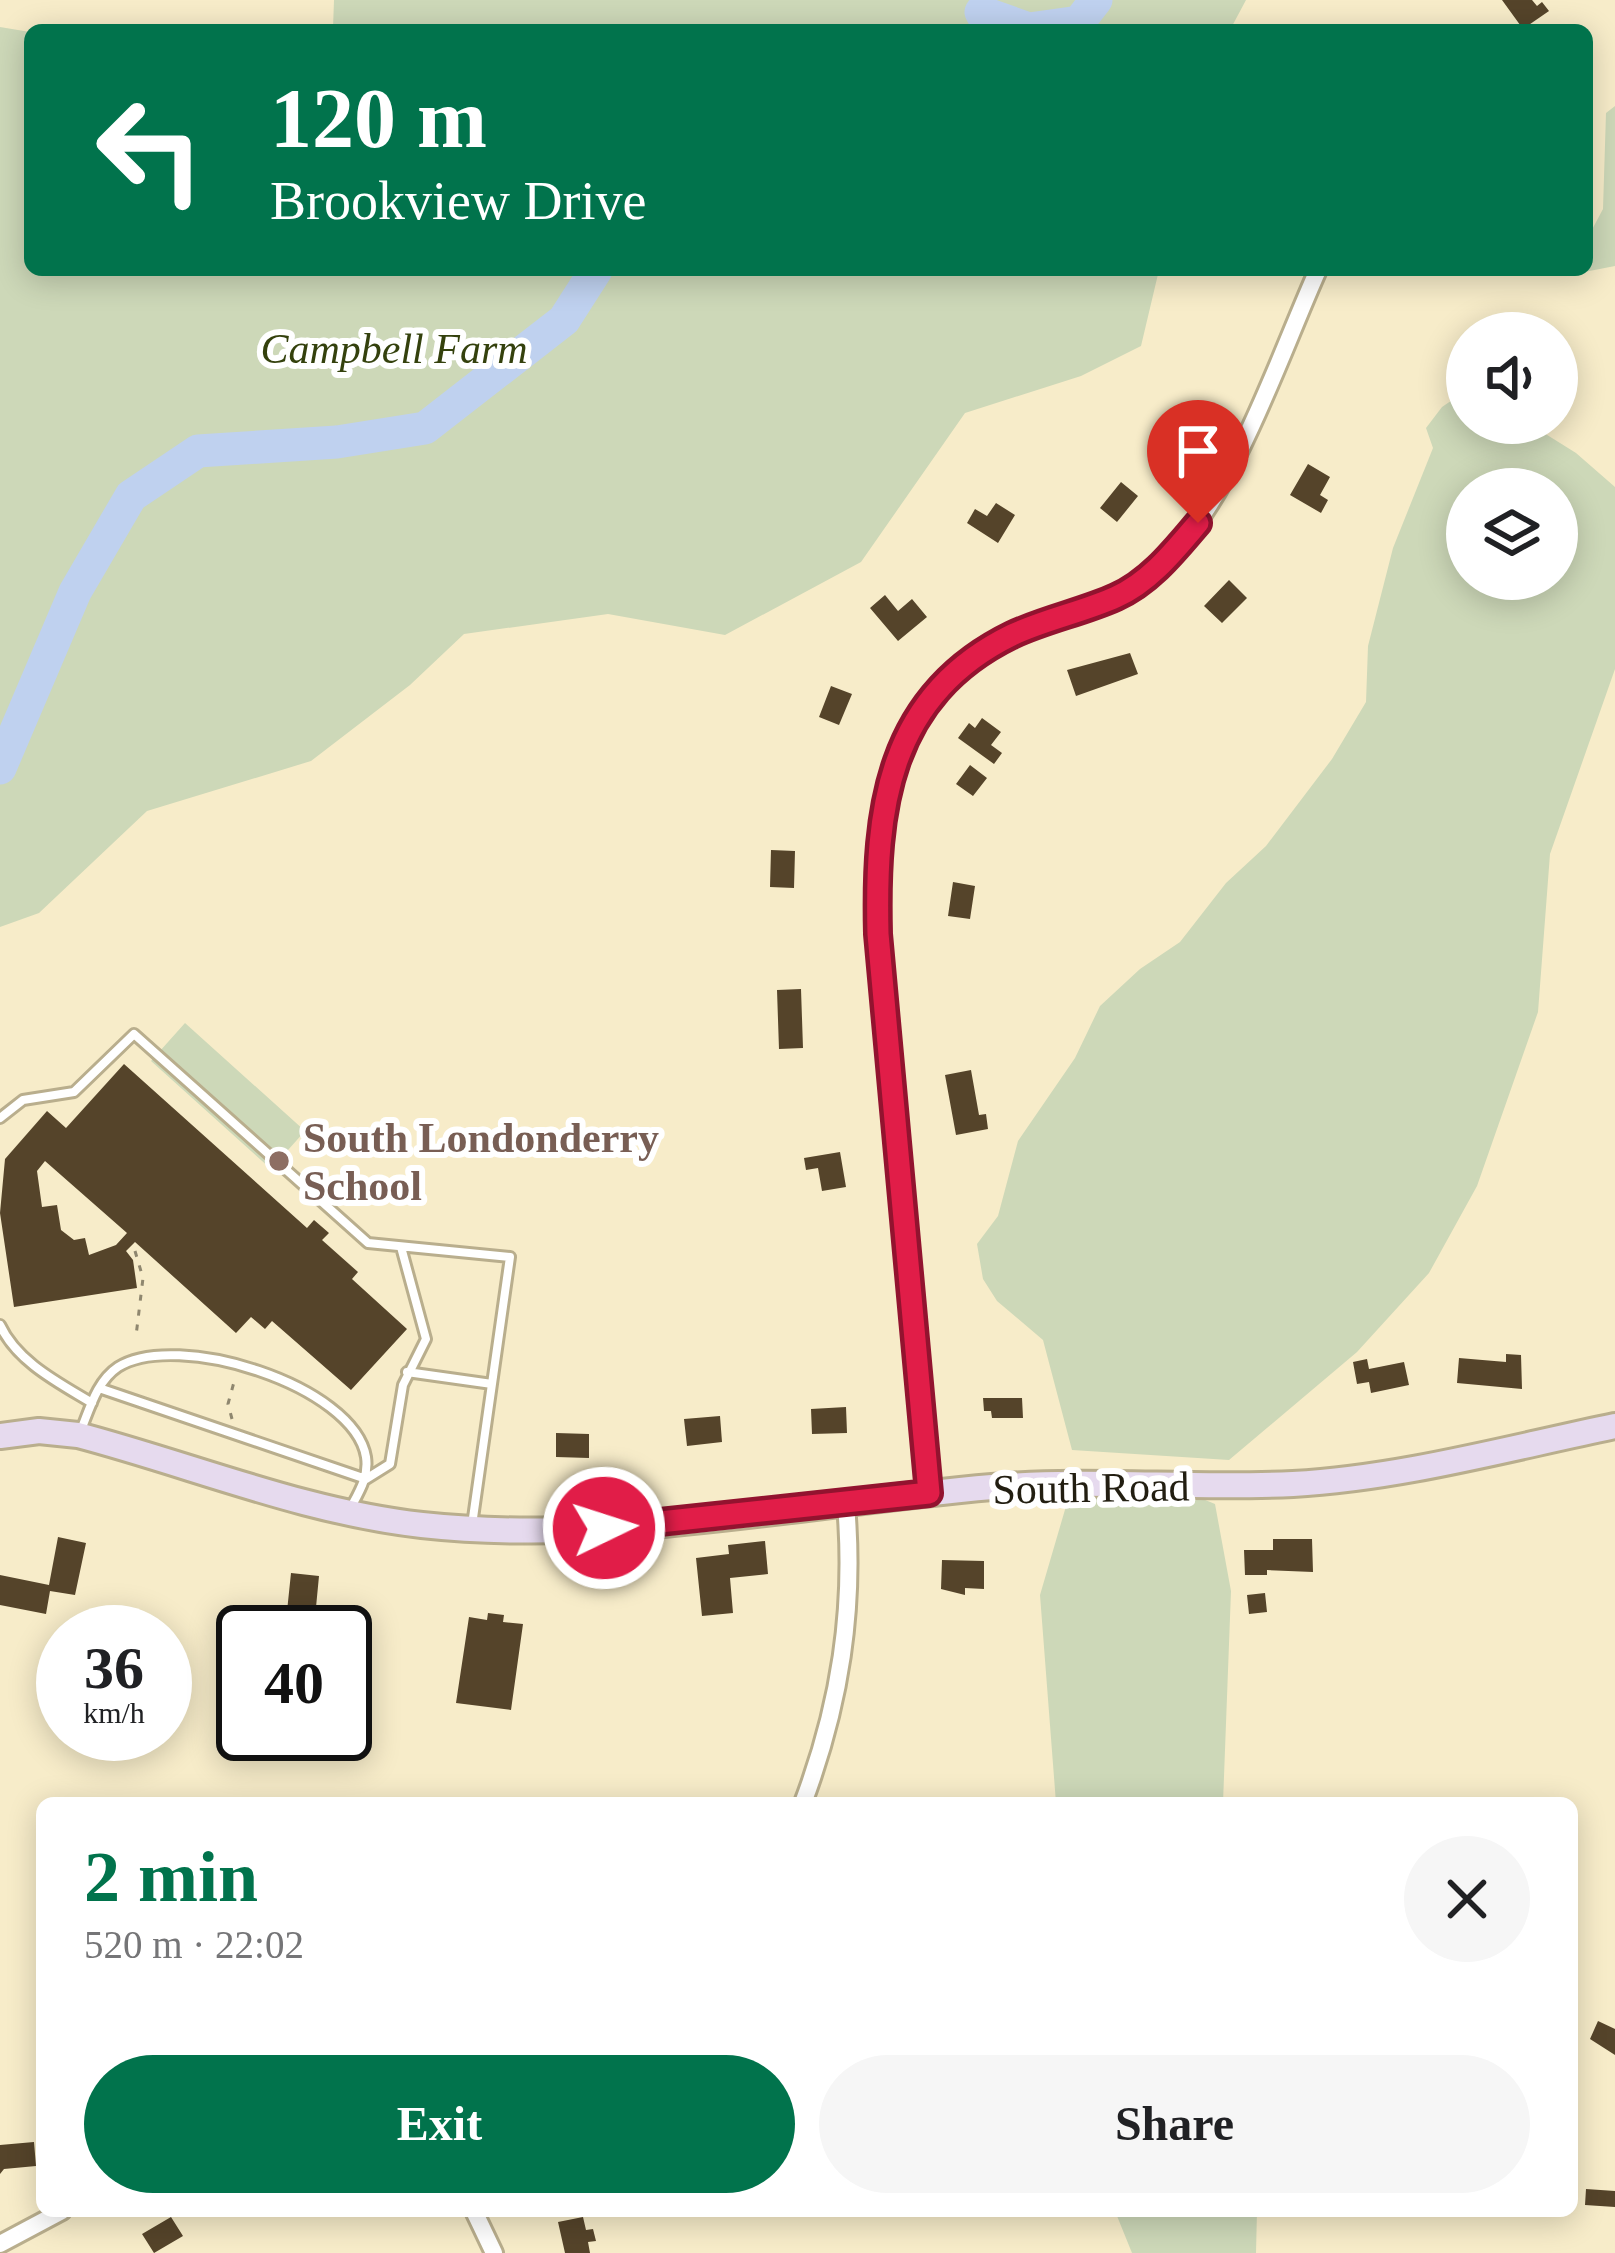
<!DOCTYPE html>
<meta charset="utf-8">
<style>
body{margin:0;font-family:Georgia,serif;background:#f6f6f6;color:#202124;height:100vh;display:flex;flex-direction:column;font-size:45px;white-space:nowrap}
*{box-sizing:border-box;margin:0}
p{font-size:39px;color:#757577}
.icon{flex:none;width:66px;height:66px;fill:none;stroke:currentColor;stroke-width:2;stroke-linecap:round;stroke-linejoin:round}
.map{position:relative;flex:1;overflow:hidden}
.side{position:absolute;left:36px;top:1797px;width:1542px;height:420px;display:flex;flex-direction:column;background:#fff;border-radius:18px;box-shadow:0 6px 30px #0003}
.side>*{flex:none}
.guide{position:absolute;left:24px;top:24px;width:1569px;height:252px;border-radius:18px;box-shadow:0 6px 30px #0003;background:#01734c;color:#fff;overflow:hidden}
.buttons{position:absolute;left:1446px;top:312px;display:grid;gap:24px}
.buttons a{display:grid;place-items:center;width:132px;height:132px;border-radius:50%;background:#fff;box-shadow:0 6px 30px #0003;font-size:60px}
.speed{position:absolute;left:36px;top:1605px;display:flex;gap:24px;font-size:60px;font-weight:700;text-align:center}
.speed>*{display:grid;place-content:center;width:156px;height:156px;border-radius:50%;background:#fff;box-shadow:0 6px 30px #0003;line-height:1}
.speed small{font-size:30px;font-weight:400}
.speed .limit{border:6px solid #111;border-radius:18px;background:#fff;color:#111}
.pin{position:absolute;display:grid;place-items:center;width:102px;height:102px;color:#fff;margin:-123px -51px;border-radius:50% 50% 50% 0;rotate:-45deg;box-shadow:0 0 12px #0007}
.pin .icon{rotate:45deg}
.me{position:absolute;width:132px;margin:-66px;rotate:86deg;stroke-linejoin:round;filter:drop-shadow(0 0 9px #0008)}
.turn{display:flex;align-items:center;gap:42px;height:252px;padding:0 48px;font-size:54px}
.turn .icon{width:156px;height:156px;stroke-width:2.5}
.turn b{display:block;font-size:84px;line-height:102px}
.round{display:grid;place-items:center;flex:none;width:126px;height:126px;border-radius:63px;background:#f6f6f6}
.headline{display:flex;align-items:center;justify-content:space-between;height:204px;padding:0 48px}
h1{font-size:72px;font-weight:600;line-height:90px;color:#01734c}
.action{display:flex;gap:24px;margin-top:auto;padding:24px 48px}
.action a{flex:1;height:138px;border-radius:72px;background:#01734c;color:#fff;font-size:48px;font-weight:600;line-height:138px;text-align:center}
.action a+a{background:#f6f6f6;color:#202124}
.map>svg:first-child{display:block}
.green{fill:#cdd8b8;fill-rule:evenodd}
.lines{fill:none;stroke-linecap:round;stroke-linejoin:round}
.river{stroke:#bfd1ef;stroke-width:33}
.building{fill:#55442a;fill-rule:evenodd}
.lane-casing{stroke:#b9ae8d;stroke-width:14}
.street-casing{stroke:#b9ae8d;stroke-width:22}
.secondary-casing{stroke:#b9ae8d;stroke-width:30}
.path{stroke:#8f876f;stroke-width:3;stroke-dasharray:6 9;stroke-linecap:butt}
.lane{stroke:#fff;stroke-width:8}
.street{stroke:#fff;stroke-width:16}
.secondary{stroke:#e6daee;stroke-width:24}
.route-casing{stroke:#92132f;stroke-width:30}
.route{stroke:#e11d48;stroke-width:21}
.education-dot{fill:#8d6e63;stroke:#fff;stroke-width:4.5}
.labels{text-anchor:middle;stroke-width:12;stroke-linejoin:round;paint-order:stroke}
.park-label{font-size:42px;font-style:italic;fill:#34410d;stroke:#fff}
.education-label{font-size:42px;font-weight:bold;fill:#785e54;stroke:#fff;text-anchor:start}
.street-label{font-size:42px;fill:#221e11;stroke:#fff}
</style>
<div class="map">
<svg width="1615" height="2253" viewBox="0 0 1615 2253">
<rect width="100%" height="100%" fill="#f7ecc9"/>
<!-- green -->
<path class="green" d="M334,0H1246L1230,30H325L333,28Z
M0,27L30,32V270H1159L1141,346L1081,376L965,413L861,562L725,635L608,614L464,634L410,685L311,761L147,811L39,913L0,927Z
M1615,106V266L1569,275L1571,270H1587V239L1603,209L1606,113Z
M1467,390V423H1528L1576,453L1615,487V669L1550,854L1538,1012L1477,1186L1429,1273L1357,1352L1229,1460L1072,1450L1043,1340L997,1301L983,1279L977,1244L998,1216L1018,1141L1075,1058L1100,1006L1140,969L1180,942L1226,883L1266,846L1332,759L1366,702L1368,646L1393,548L1433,448L1426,428L1442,407ZM1557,489V579H1467V489Z
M185,1023L305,1131L271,1169L151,1061Z
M1069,1496L1198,1497L1215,1504L1231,1591L1223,1803H1056L1040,1595Z
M1115,2211H1257L1256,2253H1132Z"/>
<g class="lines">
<!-- river -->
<path class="river" d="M991,30L981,12L1029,29L1079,22L1096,0
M0,768L75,592L131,496L198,451L337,442L425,428L564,320L596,270"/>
</g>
<!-- building -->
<path class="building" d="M1502,0H1532L1537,6L1542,2L1549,11L1523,29Z
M1308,464L1330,477L1320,495L1328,500L1321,513L1290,495Z
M1121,482L1138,496L1117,522L1100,508Z
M996,503L1015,515L998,543L967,523L975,509L987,516Z
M1229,580L1247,598L1222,623L1204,606Z
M885,595L898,611L912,599L927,617L898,641L870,608Z
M1130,653L1138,674L1076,696L1067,670Z
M831,686L852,694L839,725L819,717Z
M982,718L1001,732L991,745L1002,753L994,764L958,738L969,723L975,728Z
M970,765L987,778L973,796L956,784Z
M771,850L795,851L794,888L770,887Z
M953,882L975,886L970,919L948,916Z
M801,989L803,1048L779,1049L777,990Z
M124,1064L307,1228L314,1220L329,1233L322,1240L358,1272L352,1279L407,1329L351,1390L272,1321L265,1329L251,1317L236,1333L135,1242L126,1251L133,1260L137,1288L14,1307L0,1213L5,1159L47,1111L66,1128ZM45,1161L127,1233L116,1245L89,1255L85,1238L74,1240L61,1230L57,1205L42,1207L37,1171Z
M971,1070L979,1115L986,1114L988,1129L956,1135L945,1075Z
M840,1152L846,1187L822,1191L818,1168L806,1170L804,1158Z
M1506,1354L1521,1355L1522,1389L1457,1383L1459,1358L1506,1362Z
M1367,1359L1369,1369L1404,1362L1409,1385L1371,1393L1369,1382L1357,1384L1353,1362Z
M983,1398H1022L1023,1418H992L991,1411H984Z
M846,1407L847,1433L812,1434L811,1409Z
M720,1416L722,1442L687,1446L684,1419Z
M556,1433L589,1434V1458L556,1457Z
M58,1537L86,1543L75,1595L50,1591L46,1614L0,1605V1575L49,1585Z
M1273,1539H1312L1313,1572L1267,1570V1575H1245L1244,1550H1273Z
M765,1541L768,1574L730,1578L733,1613L702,1616L696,1558L729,1554L728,1545Z
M942,1560L984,1561V1589L965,1588V1595L941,1589Z
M291,1573L319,1576L314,1628L288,1625V1632H243V1645L234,1644L237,1616L286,1621Z
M1265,1593L1267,1612L1249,1614L1247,1595Z
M488,1613L504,1615L503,1622L523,1624L511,1710L456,1703L469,1617L487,1620Z
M1598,2021L1615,2029V2055L1590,2039Z
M34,2142L36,2166L4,2169L0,2174V2145Z
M1586,2189L1615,2191V2207L1585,2205Z
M171,2217L183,2236L154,2253L142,2234Z
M583,2217L586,2230L593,2229L596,2241L588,2242L590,2253H565L558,2222Z"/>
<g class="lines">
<!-- lane casing -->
<g class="lane-casing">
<path id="lane" d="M0,1118L23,1100L74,1092L134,1034L368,1243L510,1257L472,1525
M0,1325C17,1362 59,1383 92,1403
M407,1372L492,1384
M99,1388L366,1479L390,1464L403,1385L426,1339L401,1247
M81,1430C90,1408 97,1381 118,1367C176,1330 354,1385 366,1457C369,1477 359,1492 350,1509"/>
</g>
<!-- street casing -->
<g class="street-casing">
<path id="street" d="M929,1493L878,935C876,812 888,687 1018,633C1073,610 1129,599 1172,554C1237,485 1279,357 1318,270
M803,1803C840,1705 855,1609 846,1505
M474,2211L494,2253
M0,2244L62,2211"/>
</g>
<!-- secondary casing -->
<g class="secondary-casing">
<path id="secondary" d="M0,1436L39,1431L78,1435C192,1465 304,1512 422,1525C613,1546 802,1503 992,1487C1093,1479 1192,1489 1293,1484C1401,1478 1509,1448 1615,1426"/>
</g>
<!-- path -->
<path class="path" d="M135,1251L143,1278L136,1336
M232,1419L228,1404L234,1382"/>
<!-- lane -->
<use href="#lane" class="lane"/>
<!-- street -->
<use href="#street" class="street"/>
<!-- secondary -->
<use href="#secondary" class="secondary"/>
</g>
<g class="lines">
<!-- route casing -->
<g class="route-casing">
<path id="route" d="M604,1528L929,1493L878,934C875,810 887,696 1012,635C1046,619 1083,612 1116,597C1150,582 1175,550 1198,523"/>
</g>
<!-- route -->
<use href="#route" class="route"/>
</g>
<!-- markers -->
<circle class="education-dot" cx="279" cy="1161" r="12"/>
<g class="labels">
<!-- park labels -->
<g class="park-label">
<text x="394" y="363">Campbell Farm</text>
</g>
<!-- education labels -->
<g class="education-label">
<text x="303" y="1152">South Londonderry<tspan x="303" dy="48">School</tspan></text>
</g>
<!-- street labels -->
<g class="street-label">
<text transform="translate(1091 1487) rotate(-1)" y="15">South Road</text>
</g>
</g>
</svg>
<div class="buttons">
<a><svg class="icon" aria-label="sound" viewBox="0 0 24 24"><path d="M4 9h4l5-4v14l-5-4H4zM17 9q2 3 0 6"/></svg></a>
<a><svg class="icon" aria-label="layers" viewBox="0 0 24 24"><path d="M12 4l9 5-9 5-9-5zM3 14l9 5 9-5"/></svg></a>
</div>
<div class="speed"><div>36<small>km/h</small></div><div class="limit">40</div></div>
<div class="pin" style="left:1198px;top:523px;background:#d93025"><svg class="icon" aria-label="arrive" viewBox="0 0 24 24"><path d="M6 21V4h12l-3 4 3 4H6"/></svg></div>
<svg class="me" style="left:604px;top:1528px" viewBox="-20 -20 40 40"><circle r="17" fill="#e11d48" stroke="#fff" stroke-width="3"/><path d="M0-11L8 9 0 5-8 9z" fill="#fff"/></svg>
<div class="guide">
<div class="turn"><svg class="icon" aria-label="left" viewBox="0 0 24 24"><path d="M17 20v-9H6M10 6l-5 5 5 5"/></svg><div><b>120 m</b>Brookview Drive</div></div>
</div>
<section class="side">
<div class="headline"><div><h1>2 min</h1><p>520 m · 22:02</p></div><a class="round"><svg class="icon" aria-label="close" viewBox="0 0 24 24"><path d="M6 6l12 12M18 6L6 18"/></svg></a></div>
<div class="action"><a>Exit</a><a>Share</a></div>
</section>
</div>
